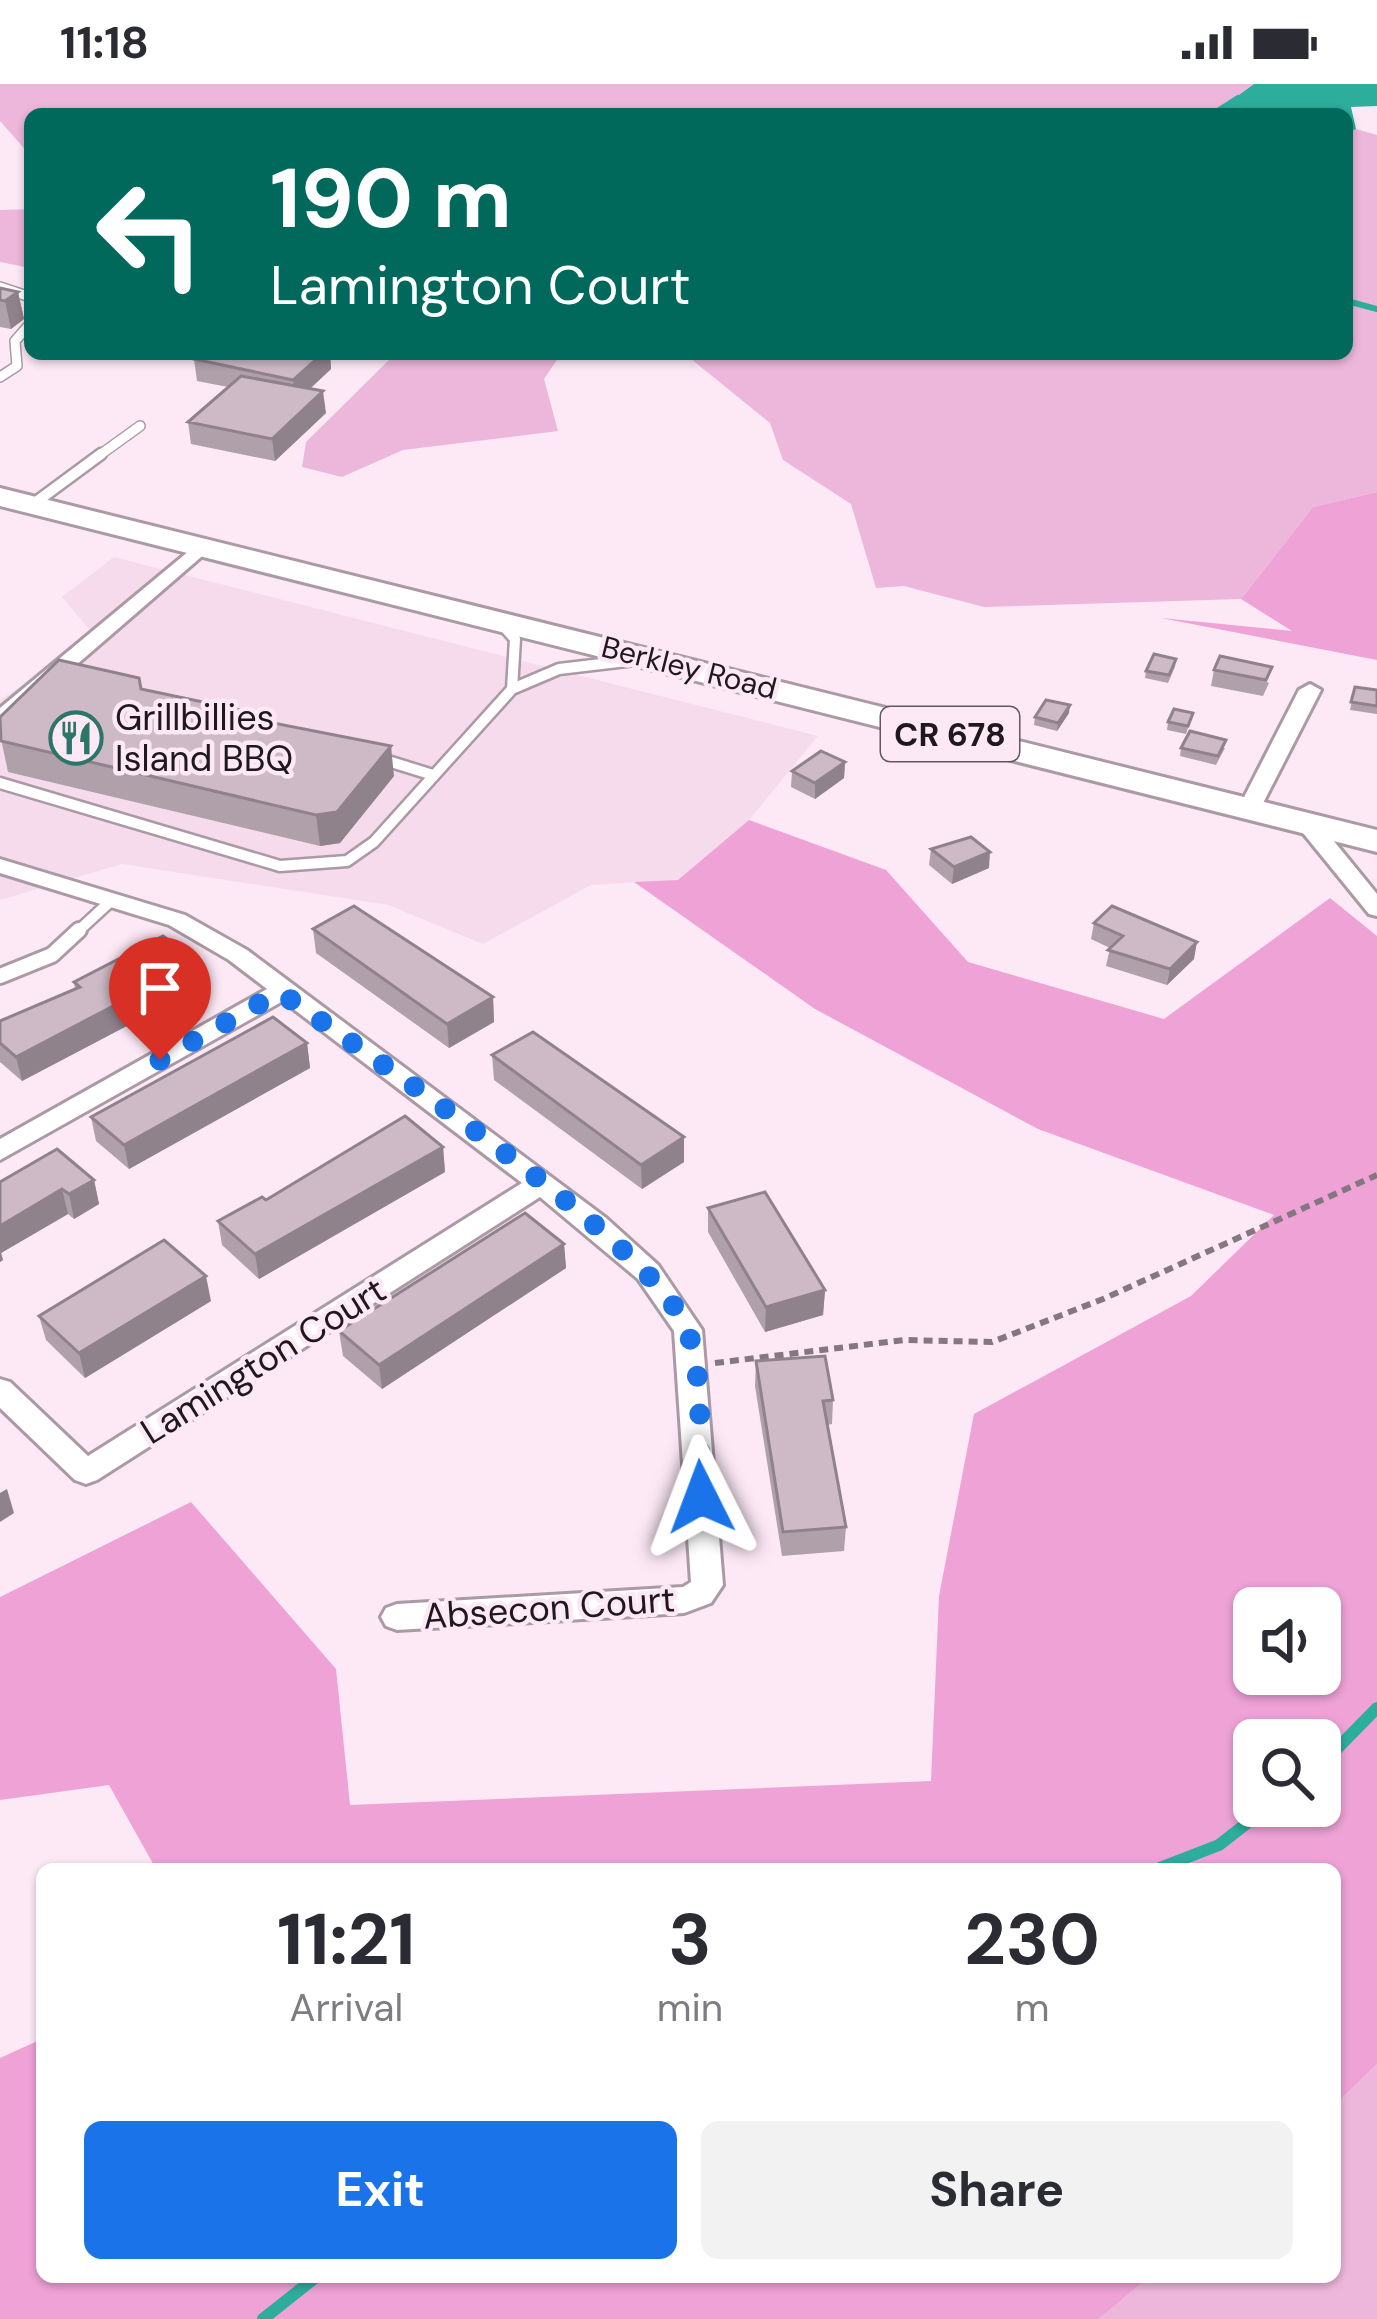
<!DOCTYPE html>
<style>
body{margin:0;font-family:"DM Sans",sans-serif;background:#f2f2f3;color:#2b2b33;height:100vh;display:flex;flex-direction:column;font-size:45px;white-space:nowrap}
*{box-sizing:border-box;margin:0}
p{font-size:39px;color:#7c7c81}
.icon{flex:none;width:66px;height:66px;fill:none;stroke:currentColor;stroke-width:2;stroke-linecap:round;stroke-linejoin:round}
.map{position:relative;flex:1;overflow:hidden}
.details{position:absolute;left:36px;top:1779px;width:1305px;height:420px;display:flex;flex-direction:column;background:#fff;border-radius:18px;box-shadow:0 3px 9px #0004}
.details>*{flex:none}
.hud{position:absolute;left:24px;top:24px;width:1329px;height:252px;border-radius:18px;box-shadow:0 3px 9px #0004;background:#00695c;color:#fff;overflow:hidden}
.controls{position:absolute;left:1233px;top:1503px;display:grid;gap:24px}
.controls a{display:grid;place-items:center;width:108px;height:108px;border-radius:18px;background:#fff;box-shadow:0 3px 9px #0004;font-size:60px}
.pin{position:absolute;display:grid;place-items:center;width:102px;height:102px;color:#fff;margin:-123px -51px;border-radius:50% 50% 50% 0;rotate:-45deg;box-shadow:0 0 12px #0007}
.pin .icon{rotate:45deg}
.me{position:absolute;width:132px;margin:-66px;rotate:357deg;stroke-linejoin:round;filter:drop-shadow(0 0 9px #0008)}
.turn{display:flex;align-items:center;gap:42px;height:252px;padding:0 48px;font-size:54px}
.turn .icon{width:156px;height:156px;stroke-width:2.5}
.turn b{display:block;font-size:84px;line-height:102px}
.eta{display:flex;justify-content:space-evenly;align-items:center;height:204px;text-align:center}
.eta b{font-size:72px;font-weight:700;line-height:84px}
.button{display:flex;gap:24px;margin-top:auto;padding:24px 48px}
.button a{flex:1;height:138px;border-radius:18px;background:#1a73e8;color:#fff;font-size:48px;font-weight:700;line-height:138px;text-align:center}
.button a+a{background:#f2f2f3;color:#2b2b33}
.status{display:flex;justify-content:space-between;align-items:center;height:84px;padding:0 60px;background:#fff;direction:ltr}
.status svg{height:33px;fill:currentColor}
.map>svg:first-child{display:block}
.built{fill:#f6dbec}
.green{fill:#edb7db}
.forest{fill:#eea2d6;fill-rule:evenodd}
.water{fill:#2dad9c}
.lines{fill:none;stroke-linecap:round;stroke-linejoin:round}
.stream-far1{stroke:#2dad9c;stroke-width:6}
.stream{stroke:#2dad9c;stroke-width:12}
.lane-far2-casing{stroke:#ab99a5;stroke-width:12}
.lane-far1-casing{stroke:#ab99a5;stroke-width:15}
.lane-casing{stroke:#ab99a5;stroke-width:20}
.street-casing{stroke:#ab99a5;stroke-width:6}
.primary-casing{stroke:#ab99a5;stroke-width:6}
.path{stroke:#847780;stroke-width:6;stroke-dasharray:9 6;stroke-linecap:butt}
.lane-far2{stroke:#fff;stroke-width:9}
.lane-far1{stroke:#fff;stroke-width:10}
.lane{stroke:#fff;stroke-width:14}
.street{fill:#fff;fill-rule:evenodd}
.primary{fill:#fff;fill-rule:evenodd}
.wall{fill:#b0a0aa}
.shaded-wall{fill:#90828b}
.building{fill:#cdbac6;stroke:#90828b;stroke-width:3}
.route{stroke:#1a73e8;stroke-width:21;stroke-dasharray:0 37.8}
.labels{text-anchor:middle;stroke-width:9;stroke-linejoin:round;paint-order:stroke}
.far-street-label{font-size:30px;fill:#1f181d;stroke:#fde9f6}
.shield{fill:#fde9f6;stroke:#62575e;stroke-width:3}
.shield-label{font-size:33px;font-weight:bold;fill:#1f181d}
.poi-label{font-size:36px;fill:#1f181d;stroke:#fde9f6;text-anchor:start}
.street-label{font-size:36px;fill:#1f181d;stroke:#fde9f6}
</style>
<div class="status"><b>11:18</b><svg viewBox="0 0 49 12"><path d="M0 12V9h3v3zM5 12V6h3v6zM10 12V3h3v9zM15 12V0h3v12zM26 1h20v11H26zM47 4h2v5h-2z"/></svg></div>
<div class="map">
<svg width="1377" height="2235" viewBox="0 0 1377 2235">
<rect width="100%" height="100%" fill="#fde9f6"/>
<!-- built -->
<path class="built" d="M114,473L818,652L749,736L678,796L591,801L483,860L388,821L122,780L0,816V616L95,552L62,513Z"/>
<!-- green -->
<path class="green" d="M0,0H1254L1213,30H30V71L0,37Z
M1356,45L1377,51V408L1313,423L1241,515L984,523L904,502L876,504L851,420L783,376L770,339L685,270H1347V49Z
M30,125V184L0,178V126Z
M364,270H561L544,295L558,347L403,366L342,393L302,383L306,358L390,275Z
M1377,1980V2235H1099L1149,2193H1335V2021Z"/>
<!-- forest -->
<path class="forest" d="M1377,408V576L1161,534L1292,547L1241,515L1313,423Z
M749,736L886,786L968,878L1164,935L1330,814L1377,852V1980L1335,2021V1785H156L109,1701L0,1716V1513L191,1418L336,1585L350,1721L931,1697L939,1512L974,1330L1191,1212L1274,1131L1038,1045L815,925L634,798L678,796ZM1320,1524V1590H1254V1524ZM1254,1656H1320V1722H1254Z
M42,1955V2193H1149L1099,2235H0V1974Z"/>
<!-- water -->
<path class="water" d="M1254,0H1377V22L1351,23L1356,45L1347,49V30H1213Z"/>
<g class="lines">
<!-- stream-far1 -->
<path class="stream-far1" d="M1213,30L1238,14
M1347,217L1377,225"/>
<!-- stream -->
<path class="stream" d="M1320,1682L1377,1624
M1157,1785L1219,1761L1269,1722
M263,2235L316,2193"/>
<!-- lane-far2 casing -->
<g class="lane-far2-casing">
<path id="lane-far2" d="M0,203L30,213
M0,293L17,282L15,257L30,240
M97,373L140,342"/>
</g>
<!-- lane-far1 casing -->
<g class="lane-far1-casing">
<path id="lane-far1" d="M32,421L101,370
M501,539L515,555L512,605
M375,673L433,691
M0,699L280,782L347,777L374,758L512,605L559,585L635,576
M76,849L113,815"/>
</g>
<!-- lane casing -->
<g class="lane-casing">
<path id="lane" d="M0,892L52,871L79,846"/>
</g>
<!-- street casing -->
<g class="street-casing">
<path id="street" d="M201,457L211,463L208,467L8,640L0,642V624Z
M1310,600L1321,606L1260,725L1257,730H1241L1238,725L1299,606Z
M1307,732L1315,734L1377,810V832L1369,830L1299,744V734Z
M0,775L185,831L247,866L606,1134L658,1181L702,1246L723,1501L711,1519L684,1529L397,1546L386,1542L381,1533L386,1524L397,1520L683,1503L691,1498L674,1247L638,1195L540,1113L97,1396L86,1400L75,1396L0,1324V1295L10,1298L88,1372L522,1099L283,917L0,1076V1055L267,905L229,876L169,841L0,789Z"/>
</g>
<!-- primary casing -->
<g class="primary-casing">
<path id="primary" d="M0,404L1377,746V768L0,422Z"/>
</g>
<!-- path -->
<path class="path" d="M715,1279L904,1256L992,1258L1103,1215L1377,1091"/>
<!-- lane-far2 -->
<use href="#lane-far2" class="lane-far2"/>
<!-- lane-far1 -->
<use href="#lane-far1" class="lane-far1"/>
<!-- lane -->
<use href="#lane" class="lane"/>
<!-- street -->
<use href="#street" class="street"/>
<!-- primary -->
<use href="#primary" class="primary"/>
</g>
<!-- wall -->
<path class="wall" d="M0,204L18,208L24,235L11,245L0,243Z
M201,270H330L331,285L310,305L326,329L275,377L191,360L188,338L228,303L197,297L194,275Z
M1220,572L1269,599L1263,612L1211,602L1214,586Z
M1176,575L1175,583L1168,599L1145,594L1146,587Z
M1355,603L1377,606V630L1350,626Z
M141,605L243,633L394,692L340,759L320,762L8,688L0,650Z
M1069,629L1057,647L1034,641L1035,633Z
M1193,629L1186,650L1167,646L1168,638Z
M1181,664H1225L1216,681L1180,672Z
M845,678L844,694L815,715L791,703L792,687Z
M931,765L989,784L952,800L929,781Z
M1094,839L1194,875L1167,901L1106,882L1110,864L1091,855Z
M313,845L493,913L494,938L449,964L316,869Z
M74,898L201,903L22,997L0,978V937L75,905Z
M307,959L310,984L129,1085L96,1057L91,1033Z
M492,971L684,1078L642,1105L494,996Z
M443,1063L445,1088L259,1195L222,1161L218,1137L266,1116Z
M94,1096L99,1120L74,1135L68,1130L1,1169L3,1176L0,1178V1098Z
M708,1124L825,1206L823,1231L765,1248L708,1148Z
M564,1160L566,1184L382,1305L343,1272L339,1247Z
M211,1217L85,1294L46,1256L39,1232Z
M756,1277L833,1316L832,1340L827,1341L846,1443L844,1467L782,1472L755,1302Z"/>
<!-- shaded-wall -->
<path class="shaded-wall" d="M18,208L24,235L11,245L5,217Z
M322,270H330L331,285L295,318L293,296Z
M323,307L326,329L275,377L272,355Z
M1070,621L1069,629L1057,647L1058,639Z
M391,662L394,692L340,759L320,762L316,731Z
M845,678L844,694L815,715V699Z
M990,768L989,784L952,800L954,783Z
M1197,858L1194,875L1167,901L1170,885Z
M197,878L201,903L22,997L16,973Z
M493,913L494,938L449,964L447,940Z
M307,959L310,984L129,1085L124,1061Z
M684,1053V1078L642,1105L641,1081Z
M443,1063L445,1088L259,1195L255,1170Z
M94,1096L99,1120L74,1135L69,1110Z
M62,1105L68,1130L1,1169L3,1176L0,1178V1142Z
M564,1160L566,1184L382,1305L379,1281Z
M206,1192L211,1217L85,1294L79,1269Z
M825,1206L823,1231L765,1248L766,1223Z
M7,1405L14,1429L0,1438V1409Z"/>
<!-- building -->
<path class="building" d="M0,204L18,208L5,217L0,216Z
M201,270H322L293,296L194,275Z
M241,292L323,307L272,355L188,338Z
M1154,570L1176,575L1169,591L1146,587Z
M1220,572L1272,583L1266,596L1214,586Z
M59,576L139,594L141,605L241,626L243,633L391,662L337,728L316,731L1,657L0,633Z
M1355,603L1377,606V622L1351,618Z
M1046,616L1070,621L1058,639L1035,633Z
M1174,625L1193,629L1188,642L1168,638Z
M1190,647L1226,656L1218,672L1181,664Z
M821,667L845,678L815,699L792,687Z
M971,753L990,768L954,783L931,765Z
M354,822L493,913L447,940L313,845Z
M1112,822L1197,858L1170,885L1108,866L1123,852L1094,839Z
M163,852L197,878L16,973L0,959V937L80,903L74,898Z
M273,933L307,959L124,1061L91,1033Z
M533,948L684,1053L641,1081L492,971Z
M405,1032L443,1063L255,1170L218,1137L262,1113L266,1116Z
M57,1065L94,1096L69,1110L62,1105L0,1142V1098Z
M765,1108L825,1206L766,1223L708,1124Z
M525,1129L564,1160L379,1281L339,1247Z
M164,1156L206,1192L79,1269L39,1232Z
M825,1272L833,1316L823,1317L846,1443L783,1448L756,1277Z"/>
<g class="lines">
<!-- route -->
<path class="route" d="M160,976L280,908C366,971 658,1161 688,1248C705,1297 698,1362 701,1413"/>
</g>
<!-- icons -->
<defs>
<g id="restaurant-ring" transform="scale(2.7)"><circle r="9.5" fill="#fde9f6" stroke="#2d7469" stroke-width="1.5"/><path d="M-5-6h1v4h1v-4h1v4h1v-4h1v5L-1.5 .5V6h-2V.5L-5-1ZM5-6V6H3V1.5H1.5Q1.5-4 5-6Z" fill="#2d7469"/></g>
</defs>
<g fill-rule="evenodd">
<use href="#restaurant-ring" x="76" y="654"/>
</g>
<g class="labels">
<!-- far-street labels -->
<g class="far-street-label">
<text transform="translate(689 584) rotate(14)" y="10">Berkley Road</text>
</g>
<!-- shield labels -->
<rect class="shield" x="881" y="623" width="138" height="54" rx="9"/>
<g class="shield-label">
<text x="950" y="662">CR 678</text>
</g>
<!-- poi labels -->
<g class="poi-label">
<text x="115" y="646">Grillbillies<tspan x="115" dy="41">Island BBQ</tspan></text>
</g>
<!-- street labels -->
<g class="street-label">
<text transform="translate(263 1276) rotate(-32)" y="13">Lamington Court</text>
<text transform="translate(549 1523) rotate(-4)" y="13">Absecon Court</text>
</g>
</g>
</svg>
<div class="controls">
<a><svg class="icon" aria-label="sound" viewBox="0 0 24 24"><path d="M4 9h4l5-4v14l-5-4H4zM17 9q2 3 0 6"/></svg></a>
<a><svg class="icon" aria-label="search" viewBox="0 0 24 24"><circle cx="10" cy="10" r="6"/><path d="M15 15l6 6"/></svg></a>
</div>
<div class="pin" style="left:160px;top:976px;background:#d93025"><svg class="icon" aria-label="arrive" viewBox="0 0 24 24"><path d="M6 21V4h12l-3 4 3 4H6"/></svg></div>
<svg class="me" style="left:701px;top:1413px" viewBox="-20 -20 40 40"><path d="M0-17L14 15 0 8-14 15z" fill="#1a73e8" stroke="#fff" stroke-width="4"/></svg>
<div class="hud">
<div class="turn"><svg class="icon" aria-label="left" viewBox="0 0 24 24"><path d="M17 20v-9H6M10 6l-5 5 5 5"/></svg><div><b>190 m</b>Lamington Court</div></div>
</div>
<section class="details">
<div class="eta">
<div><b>11:21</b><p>Arrival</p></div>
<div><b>3</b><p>min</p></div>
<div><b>230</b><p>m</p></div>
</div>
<div class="button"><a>Exit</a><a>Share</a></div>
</section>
</div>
